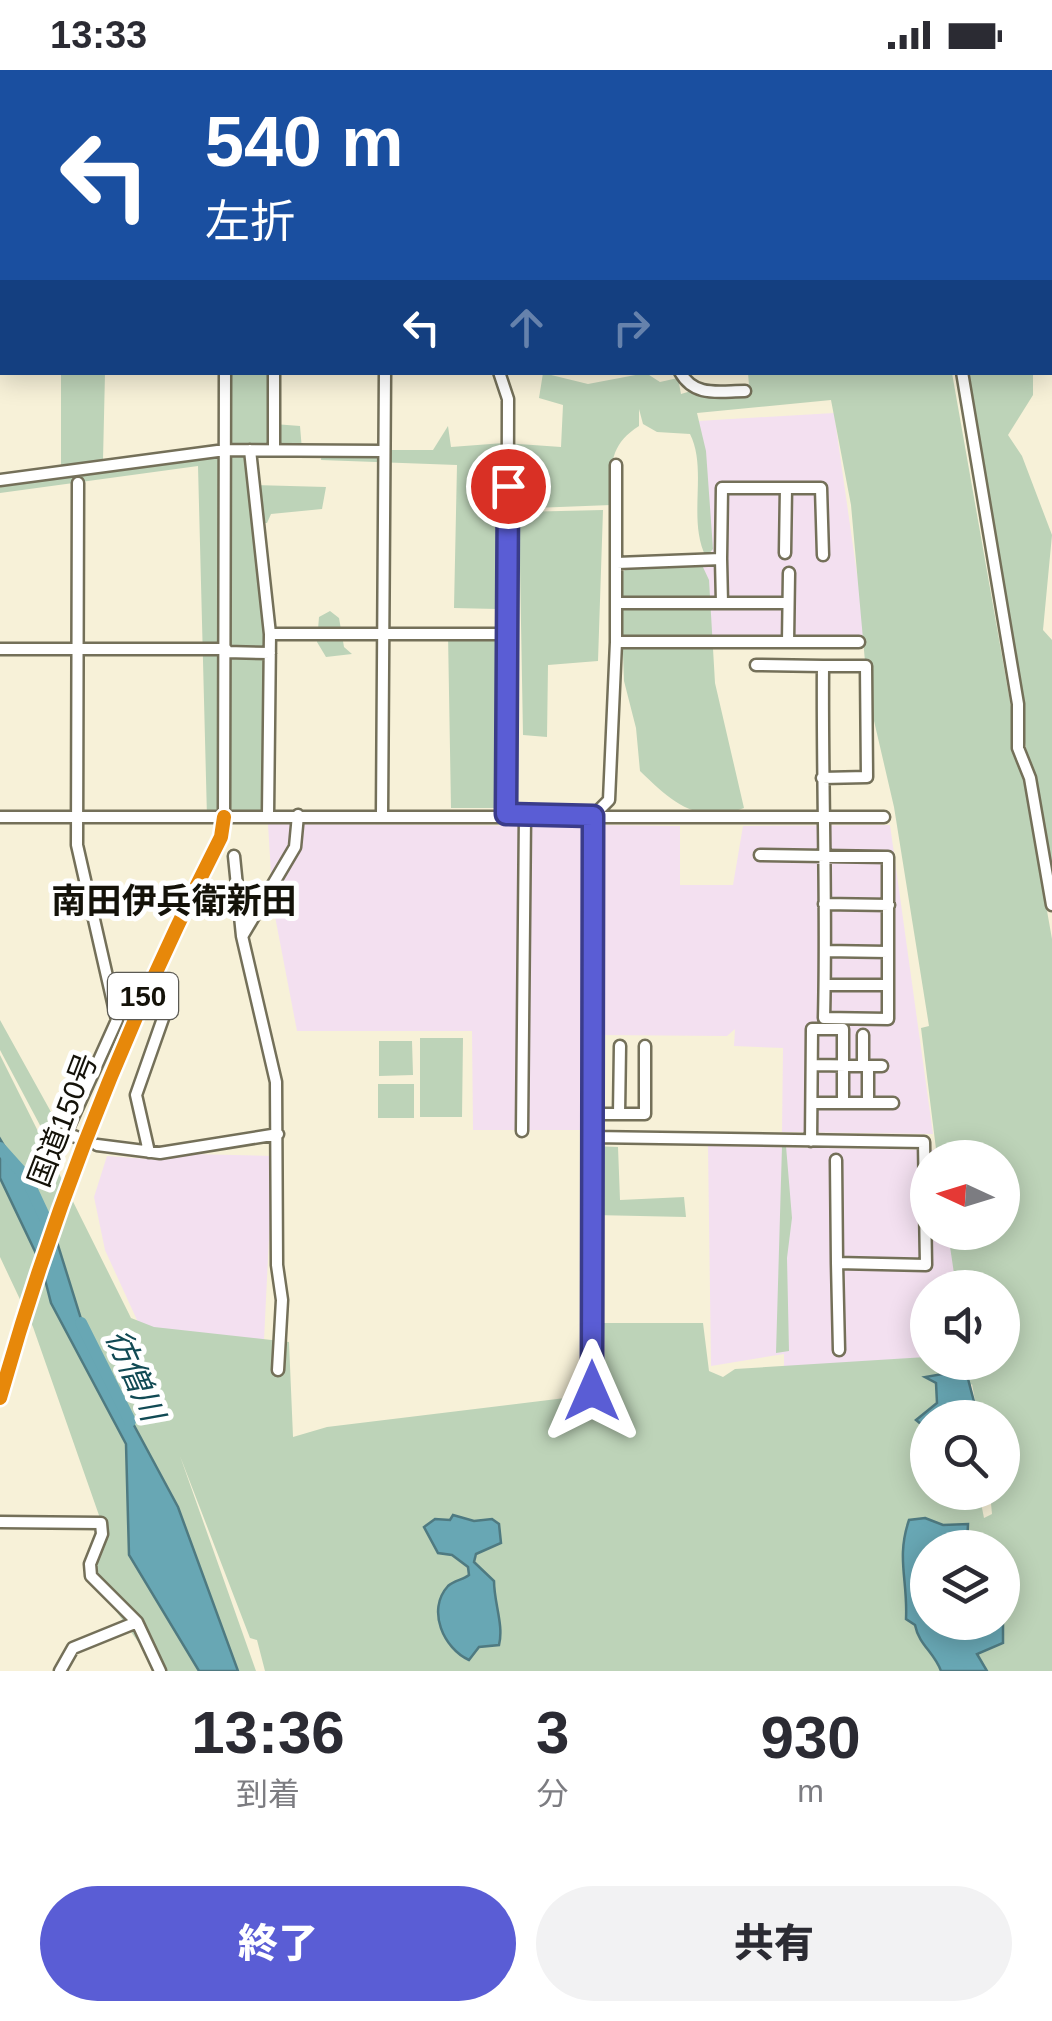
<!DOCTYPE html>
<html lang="ja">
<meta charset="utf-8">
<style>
body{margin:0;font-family:Helvetica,"Noto Sans JP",sans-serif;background:#f2f2f3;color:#2b2b33;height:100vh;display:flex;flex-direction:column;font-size:38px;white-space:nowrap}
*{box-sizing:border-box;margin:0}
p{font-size:32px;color:#7c7c81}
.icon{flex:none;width:55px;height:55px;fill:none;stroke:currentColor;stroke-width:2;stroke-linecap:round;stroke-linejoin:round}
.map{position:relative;height:1601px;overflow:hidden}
.details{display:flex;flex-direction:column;background:#fff;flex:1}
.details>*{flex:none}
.hud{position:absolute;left:0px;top:0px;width:1052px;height:305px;box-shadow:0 5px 25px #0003;background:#1a4fa0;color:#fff;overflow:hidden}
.needle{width:65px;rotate:274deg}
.controls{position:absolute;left:910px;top:1070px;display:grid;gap:20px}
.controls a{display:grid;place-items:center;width:110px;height:110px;border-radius:50%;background:#fff;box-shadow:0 5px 25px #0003;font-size:50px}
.pin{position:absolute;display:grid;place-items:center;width:85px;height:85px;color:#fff;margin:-42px;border:5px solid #fff;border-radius:50%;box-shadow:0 2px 10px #0007}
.me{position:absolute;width:110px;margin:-55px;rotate:0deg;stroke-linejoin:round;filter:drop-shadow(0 0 8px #0008)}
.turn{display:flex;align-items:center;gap:35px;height:210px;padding:0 40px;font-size:45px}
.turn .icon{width:130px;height:130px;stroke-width:2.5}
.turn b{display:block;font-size:70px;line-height:85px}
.lanes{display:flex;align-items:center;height:95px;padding:0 40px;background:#0003;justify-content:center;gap:50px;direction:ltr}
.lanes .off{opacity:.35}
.eta{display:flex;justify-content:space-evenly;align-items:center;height:170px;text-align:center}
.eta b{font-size:60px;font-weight:800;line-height:70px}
.action{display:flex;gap:20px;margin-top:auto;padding:20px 40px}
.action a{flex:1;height:115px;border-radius:60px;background:#5a5dd5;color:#fff;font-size:40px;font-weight:800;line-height:115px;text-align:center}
.action a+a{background:#f2f2f3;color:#2b2b33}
.status{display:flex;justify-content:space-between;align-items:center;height:70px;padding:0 50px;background:#fff;direction:ltr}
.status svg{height:28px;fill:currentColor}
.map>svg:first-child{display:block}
.industrial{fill:#f3e0f0}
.green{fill:#bdd3b8;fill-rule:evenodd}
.water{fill:#68a7b4;stroke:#4f7a81;stroke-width:2.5}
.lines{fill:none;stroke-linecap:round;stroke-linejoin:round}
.river{stroke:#68a7b4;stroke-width:12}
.minor-casing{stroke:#747059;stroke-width:15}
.highway-casing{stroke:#fff;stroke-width:19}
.minor{stroke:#fff;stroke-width:10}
.highway{stroke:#e7880a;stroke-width:14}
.route-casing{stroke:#3a3c8a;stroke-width:25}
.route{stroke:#5a5dd5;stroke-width:18}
.labels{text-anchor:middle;stroke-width:10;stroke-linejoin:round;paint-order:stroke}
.shield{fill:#fff;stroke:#5a5953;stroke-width:2.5}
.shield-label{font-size:28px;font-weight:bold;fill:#141209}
.street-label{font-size:30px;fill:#141209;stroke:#fff}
.water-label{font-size:32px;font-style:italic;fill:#114a54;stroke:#fff}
.quarter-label{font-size:35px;font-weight:bold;fill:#141209;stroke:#fff}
</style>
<div class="status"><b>13:33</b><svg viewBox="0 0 49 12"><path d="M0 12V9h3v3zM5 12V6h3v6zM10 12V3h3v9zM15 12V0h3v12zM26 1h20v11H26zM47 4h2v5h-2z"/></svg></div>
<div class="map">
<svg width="1052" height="1601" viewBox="0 0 1052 1601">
<rect width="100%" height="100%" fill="#f7f1d8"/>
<!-- industrial -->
<path class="industrial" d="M834,343L866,567H624V495L713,494L698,351Z
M268,754L582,756L583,1060H473L472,961H297L273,836Z
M600,755L680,756V815H733L743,756L890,755L933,1064L782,1062L783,978L734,976L735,959L727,966L599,965Z
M708,1076L938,1080L939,1087L928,1088V1162L949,1163L956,1217L928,1218L927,1288L784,1302V1284L711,1296Z
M192,1084L273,1086L264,1270L142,1261L105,1180L94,1127L107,1086L162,1090Z"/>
<!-- green -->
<path class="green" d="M61,303H105L103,390L61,396Z
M227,303H273L274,354L300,356L302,380H250L253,415L326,417L322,439L271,444L267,453H257L266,564L268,745L207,747L198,396L0,423V410L77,406L224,380Z
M543,303L588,314L646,303L660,312L678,308L681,324L691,321L682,303L707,320L749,315L748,303H952L1052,869V1601H265L257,1570L250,1568L180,1386L256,1601H159L91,1506L101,1451L33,1257L0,1187V985L131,1248L154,1257L289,1272L293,1367L327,1357L606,1323L604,1253H703L709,1301L723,1307L735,1299L910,1288L927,1287L928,1292H1002V1218L956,1217L948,1163L1002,1162V1088L937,1087L921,958L929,956L894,737L868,625L851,435L831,330L697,343L706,381L713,479L706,487C687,449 708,400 690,364L657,362L643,354L639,339V356C607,376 611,400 611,435L508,439L507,393L498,395L497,539L454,538L457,395L321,390L322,380H433L448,356L451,377L504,373L561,377L563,335L539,328ZM972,1314L978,1347L1002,1348V1422L990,1423L992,1444L984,1448L979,1423L928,1422V1348ZM928,1478H1002V1552H928Z
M963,303H1033V325L1008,365L1022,386L1052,465L1043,560L1052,570V833Z
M603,440L598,591L548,595L547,667L523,665L519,442Z
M673,490L702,495L709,510L715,613L744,738C697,755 673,733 640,701L636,658L624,611L620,504L631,495Z
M330,541L339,548L344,577L352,584L326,587L317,572L319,547Z
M448,564H501L506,738H451Z
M0,950L61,1060L63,1077L51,1076L0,980Z
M420,968H463L462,1047H420Z
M379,971H412L413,1005L379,1006Z
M378,1014H414V1048H378Z
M593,1076L618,1077L620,1130L684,1127L686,1147L594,1145Z
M782,1076H786L792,1148L787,1188L789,1281L776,1283Z"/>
<!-- water -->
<path class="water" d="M0,1069L52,1156L87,1268L178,1437L238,1601H199L129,1485L126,1374L51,1233L41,1194L0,1108Z
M954,1302L967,1305L978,1347L928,1348L927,1359L916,1350L937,1333L936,1313L925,1307Z
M453,1445L474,1451L492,1449L499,1454L501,1473L476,1484L474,1492L494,1511C494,1533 504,1555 499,1575L479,1577L469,1590C444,1579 426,1540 448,1516C454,1510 463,1510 469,1505L468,1497L452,1485L438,1483L424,1457L435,1449L450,1450Z
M925,1448L943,1455L968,1454L967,1477L928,1478V1552L975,1558L982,1553L1002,1552L1003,1520V1573L977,1584L987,1601H941C934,1582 919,1575 915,1555L906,1549C908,1510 896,1488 909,1450Z"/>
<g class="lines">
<!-- river -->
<path class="river" d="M0,1078L26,1107L54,1167
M81,1253L130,1351"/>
<!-- minor casing -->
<g class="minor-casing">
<path id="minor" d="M928,0V2
M230,2V0
M385,2L386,0
M535,2V0
M0,109H2
M0,237H2
M274,302V380
M499,302L508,329L507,745
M680,302C695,328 719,321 745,321
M962,302L1018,634V678L1030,708L1052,835
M250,380L270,564L268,745
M0,410L225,380L383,381
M785,483L786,418H821L823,485
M721,489L722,418H786
M617,493L721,489L722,533H787
M617,533H722
M270,564H507
M616,572H859
M788,572L789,503
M0,579H226
M226,582L270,583
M756,595L823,596C822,714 827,831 824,948L888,949V787L760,785
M822,708L867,707L866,596H823
M382,745L385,302
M0,747H884
M224,747L225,302
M234,786L242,866L276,1012L277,1195L282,1230L278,1300
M824,834L889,835
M243,865L295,777L298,745
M825,881L888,882
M825,915H888
M812,995L882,996
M863,996V965
M843,1033H893
M868,1033V996
M592,1044H645V976
M619,1044L620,976
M522,1061L525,745
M76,1067L66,1063L117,950L77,775L78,413
M592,1067L924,1072L926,1195L837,1193L839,1280
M811,1071L812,959H843V1033H812
M97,1075L160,1083L278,1064
M149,1082L136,1025L167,937
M836,1090L837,1193
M593,1321L591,768L593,746L609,730L616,572V395
M0,1452L101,1453L102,1464L90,1494L91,1506L137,1552L160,1601
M60,1601L73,1578L137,1552"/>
</g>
<!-- highway casing -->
<g class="highway-casing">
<path id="highway" d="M0,1328C55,1132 129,948 221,767L224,747"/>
</g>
<!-- minor -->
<use href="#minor" class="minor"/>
<!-- highway -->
<use href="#highway" class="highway"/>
</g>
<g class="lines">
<!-- route casing -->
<g class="route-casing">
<path id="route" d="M508,416L506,744L593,746L592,1321"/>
</g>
<!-- route -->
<use href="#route" class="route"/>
</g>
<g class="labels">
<!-- shield labels -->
<rect class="shield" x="108" y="903" width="70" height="46" rx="8"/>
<g class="shield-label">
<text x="143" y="936">150</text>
</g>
<!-- street labels -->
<g class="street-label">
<text transform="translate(63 1050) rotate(-69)" y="10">国道150号</text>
</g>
<!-- water labels -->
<g class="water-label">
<text transform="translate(135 1305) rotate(66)" y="11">彷僧川</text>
</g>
<!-- quarter labels -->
<g class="quarter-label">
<text x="174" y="843">南田伊兵衛新田</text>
</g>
</g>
</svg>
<div class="controls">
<a><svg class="needle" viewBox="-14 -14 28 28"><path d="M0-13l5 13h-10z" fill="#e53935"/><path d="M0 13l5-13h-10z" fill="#7c7c81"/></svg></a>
<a><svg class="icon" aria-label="sound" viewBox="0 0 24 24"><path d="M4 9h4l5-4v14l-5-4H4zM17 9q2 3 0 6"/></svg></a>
<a><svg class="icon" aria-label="search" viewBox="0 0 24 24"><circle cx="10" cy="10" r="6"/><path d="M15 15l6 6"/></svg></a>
<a><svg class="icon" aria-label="layers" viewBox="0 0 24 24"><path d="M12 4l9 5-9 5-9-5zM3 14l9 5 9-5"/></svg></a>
</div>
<div class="pin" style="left:508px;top:416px;background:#d93025"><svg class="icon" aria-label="arrive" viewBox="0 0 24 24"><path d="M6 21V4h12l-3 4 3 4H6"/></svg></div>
<svg class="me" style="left:592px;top:1321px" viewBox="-20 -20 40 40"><path d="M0-17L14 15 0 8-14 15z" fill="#5a5dd5" stroke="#fff" stroke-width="4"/></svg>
<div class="hud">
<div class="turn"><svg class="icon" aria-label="left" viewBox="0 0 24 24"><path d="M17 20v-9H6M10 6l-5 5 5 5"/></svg><div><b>540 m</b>左折</div></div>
<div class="lanes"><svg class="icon" aria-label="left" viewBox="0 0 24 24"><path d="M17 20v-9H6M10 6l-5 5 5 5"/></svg><svg class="icon off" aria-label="ahead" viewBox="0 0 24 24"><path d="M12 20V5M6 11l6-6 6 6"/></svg><svg class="icon off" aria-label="right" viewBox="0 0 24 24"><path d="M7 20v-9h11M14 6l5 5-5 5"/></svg></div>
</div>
</div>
<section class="details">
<div class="eta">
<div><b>13:36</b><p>到着</p></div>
<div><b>3</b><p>分</p></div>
<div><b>930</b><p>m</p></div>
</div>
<div class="action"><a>終了</a><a>共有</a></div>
</section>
